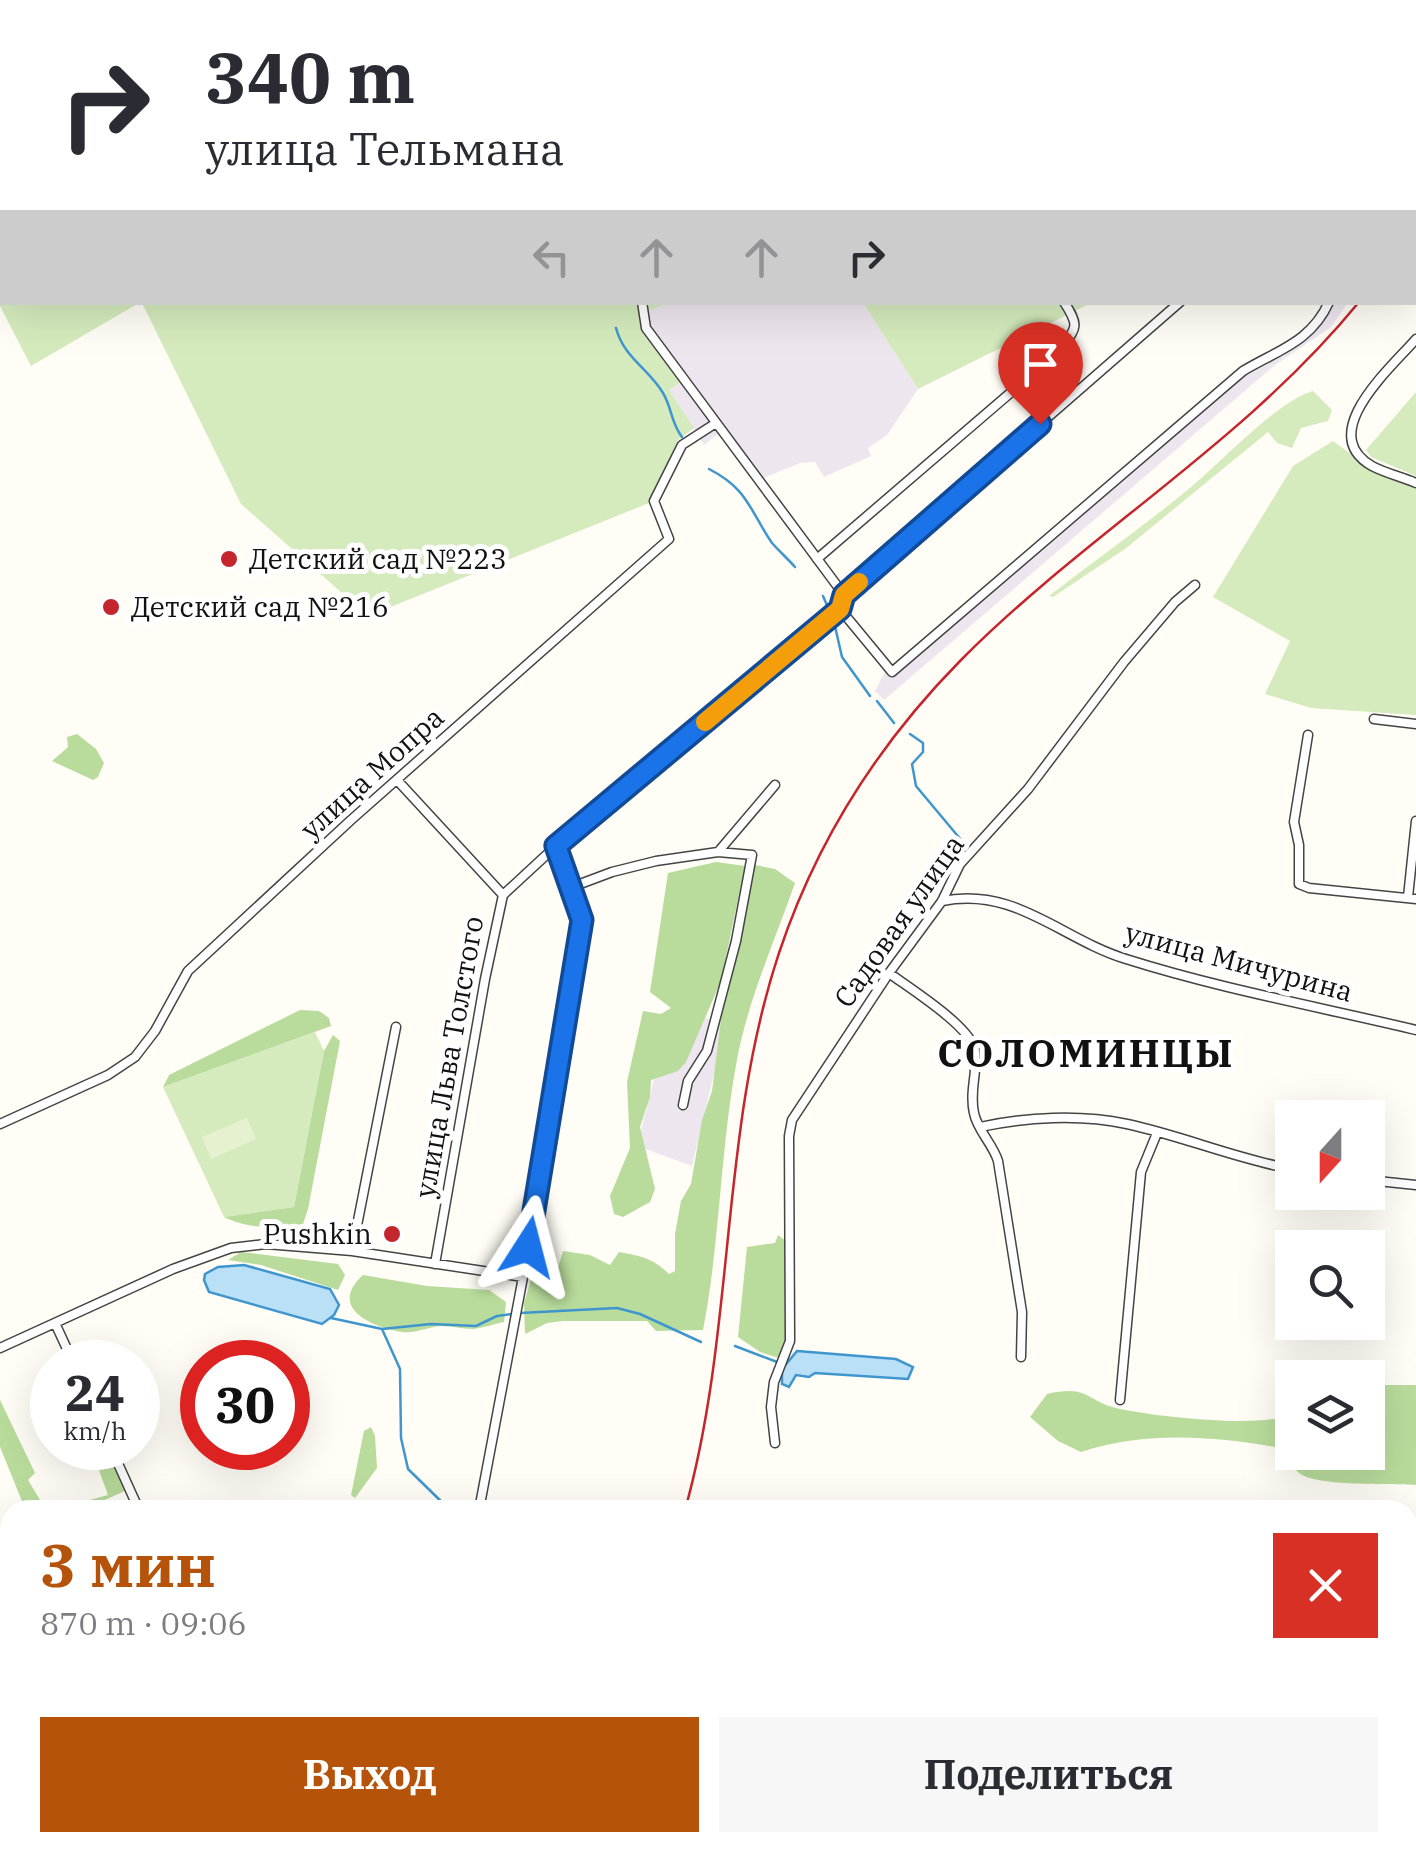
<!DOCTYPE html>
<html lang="ru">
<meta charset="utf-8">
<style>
body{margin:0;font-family:"IBM Plex Serif",serif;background:#f7f7f7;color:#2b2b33;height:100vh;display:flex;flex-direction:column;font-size:38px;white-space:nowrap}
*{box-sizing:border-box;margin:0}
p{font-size:32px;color:#7c7c81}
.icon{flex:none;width:55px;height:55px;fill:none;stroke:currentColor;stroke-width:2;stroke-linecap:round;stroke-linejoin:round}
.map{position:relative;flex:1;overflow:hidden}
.sheet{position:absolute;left:0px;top:1500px;width:1418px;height:352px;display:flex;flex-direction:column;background:#fff;border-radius:30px 30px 0 0;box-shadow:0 10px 40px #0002}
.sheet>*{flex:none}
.guide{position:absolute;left:0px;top:0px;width:1418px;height:305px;box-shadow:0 10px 40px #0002;background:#fff;color:#2b2b33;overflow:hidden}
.needle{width:65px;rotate:201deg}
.buttons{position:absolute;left:1275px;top:1100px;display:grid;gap:20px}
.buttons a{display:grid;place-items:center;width:110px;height:110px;border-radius:0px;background:#fff;box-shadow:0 10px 40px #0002;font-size:50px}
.speed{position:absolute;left:30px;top:1340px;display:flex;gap:20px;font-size:50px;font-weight:700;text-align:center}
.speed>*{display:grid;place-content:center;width:130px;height:130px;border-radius:50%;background:#fff;box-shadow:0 10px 40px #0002;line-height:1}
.speed small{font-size:25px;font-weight:400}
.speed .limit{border:15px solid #d22;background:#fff;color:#111}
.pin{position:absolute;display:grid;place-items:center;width:85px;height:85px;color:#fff;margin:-102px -42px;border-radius:50% 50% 50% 0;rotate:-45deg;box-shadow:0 0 10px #0007}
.pin .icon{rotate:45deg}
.me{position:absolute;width:110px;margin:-55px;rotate:9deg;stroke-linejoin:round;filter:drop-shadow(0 0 8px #0008)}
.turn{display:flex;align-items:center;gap:35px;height:210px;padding:0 40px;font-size:45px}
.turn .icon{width:130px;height:130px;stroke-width:2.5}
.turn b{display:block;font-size:70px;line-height:85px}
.lanes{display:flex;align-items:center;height:95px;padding:0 40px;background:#0003;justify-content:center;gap:50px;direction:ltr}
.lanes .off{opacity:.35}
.round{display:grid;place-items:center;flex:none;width:105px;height:105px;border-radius:0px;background:#f7f7f7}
.overview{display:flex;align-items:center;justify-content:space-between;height:170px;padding:0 40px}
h1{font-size:60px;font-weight:700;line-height:75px;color:#b45309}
.cta{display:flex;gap:20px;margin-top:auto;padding:20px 40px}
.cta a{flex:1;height:115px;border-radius:0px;background:#b45309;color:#fff;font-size:40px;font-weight:700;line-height:115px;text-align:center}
.cta a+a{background:#f7f7f7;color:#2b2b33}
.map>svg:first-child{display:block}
.industrial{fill:#eee6ef}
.farmland{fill:#f6f3d4}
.green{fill:#d5ebbd}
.forest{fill:#b9dc9c}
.pitch{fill:#e6f2cf}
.water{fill:#b9e0f7;stroke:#3f96cf;stroke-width:2.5}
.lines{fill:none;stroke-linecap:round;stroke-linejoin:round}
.stream{stroke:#3f96cf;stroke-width:2.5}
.street-casing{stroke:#444;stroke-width:11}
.street{stroke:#fff;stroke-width:8}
.rail{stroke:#c4262e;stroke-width:2.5}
.route-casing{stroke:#114b97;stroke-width:25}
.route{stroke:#1a73e8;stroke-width:18}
.slow{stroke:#f59e0b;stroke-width:18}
.poi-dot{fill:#c4262e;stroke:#fff;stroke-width:4}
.labels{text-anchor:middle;stroke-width:10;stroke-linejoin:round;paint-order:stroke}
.poi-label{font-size:28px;fill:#111;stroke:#fff;text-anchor:start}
.street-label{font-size:28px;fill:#111;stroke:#fff}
.district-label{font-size:38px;font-weight:bold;letter-spacing:2.5px;fill:#111;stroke:#fff}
</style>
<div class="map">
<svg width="1416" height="1851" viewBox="0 0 1416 1851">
<rect width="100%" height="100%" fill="#fffdf5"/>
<!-- industrial -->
<path class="industrial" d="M0,0H348L2,2L0,122Z
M668,302L863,303L918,389L887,435L868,448L871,456L824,477L815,462L800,463L761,479L725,428L704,445L669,390L684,381L643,313Z
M1324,303H1348L1331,327L1275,365L884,700L875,691L885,672L1242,367L1285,347L1315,320Z
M672,1010L726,1023L692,1166L637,1146Z"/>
<!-- farmland -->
<path class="farmland" d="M737,1842L1089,1843L1073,1851H743Z"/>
<!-- green -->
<path class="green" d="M386,0H1381L382,2Z
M2,121V302L139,303L31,366L0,306Z
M142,303H668L643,313L685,380L669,390L694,428L678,440L654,501L368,616L241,504Z
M863,303H1091L918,389Z
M1313,391L1332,410L1328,421L1301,428L1292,448L1277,443L1268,432L1125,549L1053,597L1049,596C1096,559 1146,525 1191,487C1222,461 1279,400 1313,391Z
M1416,392V476L1371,457L1366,450Z
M1333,441L1369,467L1416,488V715L1311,708L1265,694L1290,641L1213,597L1293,466Z
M315,1032L324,1051L294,1207L224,1217L163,1087Z"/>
<!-- forest -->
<path class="forest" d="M77,734L96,749L104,763L98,777L93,780L52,761L68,747L67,737Z
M716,862L745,866L721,981L686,1062L678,1071L651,1080L650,1097L640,1127L655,1189L650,1202L623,1217L614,1214L610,1196L630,1148L627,1082L643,1011L661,1014L671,1008L650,992L668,873Z
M755,865L775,869L795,883C774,943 747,1002 736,1065C720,1153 720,1243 703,1330L656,1331L647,1321H563L547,1323L525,1334L524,1303L535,1266L558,1268L563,1251L590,1255L610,1265L619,1252C641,1256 653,1258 669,1274L675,1271V1234L681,1201L691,1184L702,1120L712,1091L722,1011Z
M300,1010L319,1011L329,1018L331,1026L163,1087L169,1075Z
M333,1035L340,1041L308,1209L303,1224C273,1228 252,1230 224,1217L294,1207L324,1051Z
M778,1235L786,1241V1339L779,1358L760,1352L738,1337L747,1247L775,1243Z
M241,1252L338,1264L345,1275L338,1290L261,1265L228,1260Z
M363,1275L427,1286L489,1290L506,1302L504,1322C494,1324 483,1328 473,1329C462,1329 452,1326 441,1326C428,1327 414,1334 402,1332C372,1327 327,1308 363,1275Z
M1373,1385H1416V1485C1390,1483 1317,1487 1299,1473C1292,1467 1286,1456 1280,1448C1214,1436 1146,1431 1081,1452L1058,1441L1030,1417L1047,1394C1091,1384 1085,1402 1120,1409C1160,1417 1256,1428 1292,1415V1452H1368V1388Z
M0,1400L35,1473L28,1480L46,1510H28L24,1506L0,1447Z
M371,1427L375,1436L377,1468L355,1498L351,1495L364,1431Z
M91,1448H105L125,1491L82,1510H52L108,1495Z
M115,1843V1842L362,1843L351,1851H112Z"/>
<!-- pitch -->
<path class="pitch" d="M247,1118L256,1139L211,1159L202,1137Z"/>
<!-- water -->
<path class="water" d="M244,1265L330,1289L339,1305L334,1315L322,1324L209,1292L204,1280L205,1274L218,1267Z
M797,1351L896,1359L913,1367L908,1379L815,1373L809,1377L796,1375L789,1387L782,1384V1369Z"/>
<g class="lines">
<!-- stream -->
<path class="stream" d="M413,2H414
M688,2L691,0
M0,265L2,270
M616,328C624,358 648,368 663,393C672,408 671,423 682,437
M709,469C748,489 749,509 772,543C779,551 788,559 795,567
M823,596L829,610
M834,622L842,657L870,696
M877,701L894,723
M910,734L923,743V752L912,764L916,786L967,847
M520,1313L617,1308L640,1314L701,1342
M331,1318L382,1329L431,1324L476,1326L497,1316L512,1314
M382,1329L400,1369L401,1438L408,1469L450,1510
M735,1346L777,1362"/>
<!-- street casing -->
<g class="street-casing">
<path id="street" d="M642,302L646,328L844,595
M1416,339C1391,368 1315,433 1372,466C1385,473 1402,477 1416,483
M817,559L1058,352C1076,328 1081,328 1064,302
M840,609L892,672L1243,371C1278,350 1311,342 1329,302
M1374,719L1416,724
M1308,735L1294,822L1299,845V884L1309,888L1416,899
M397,780L503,895L485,979L435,1264
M572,887L612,872L656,861L718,852L775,785
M503,895L556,846L840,609L844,595L1180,302
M1408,897L1416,821
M942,901C1015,886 1061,939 1126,959C1221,989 1320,1007 1416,1030
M889,973C909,988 972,1027 975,1051C978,1071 969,1091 974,1113C977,1130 993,1144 998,1161L1022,1312L1021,1357
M683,1105L688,1081L707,1051L736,941L752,855L718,852
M0,1124L108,1075L135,1057L155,1031L188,971L351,820L669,539L654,501L682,445L716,423
M980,1127C1026,1117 1080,1114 1127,1124C1183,1136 1236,1159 1292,1169
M1368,1180L1416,1185
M352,1251L396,1027
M55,1323L73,1362
M0,1348L173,1269L231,1248L266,1244L352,1251L523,1277
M1120,1400L1141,1172L1157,1133
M775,1443L771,1407L774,1382L790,1341L789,1136L792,1120L889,973L942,901L960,864L1028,789L1124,662L1175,602L1195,585
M111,1448L139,1510
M479,1510L523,1277L582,920L556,846
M682,1850V1851
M1226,1851L1227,1842"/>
</g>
<!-- street -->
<use href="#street" class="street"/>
<!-- rail -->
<path class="rail" d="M1415,220L1416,218
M685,1510C736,1328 719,1133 779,953C816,842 879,743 961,660C1087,533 1244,443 1359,302
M474,1851L482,1842"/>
</g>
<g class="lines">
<!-- route casing -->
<g class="route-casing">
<path id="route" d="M528,1247L582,920L556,846L840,609L844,595L1040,424"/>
</g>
<!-- route -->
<use href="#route" class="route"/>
<!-- slow -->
<path class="slow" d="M705,722L840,609L844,595L859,582"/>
</g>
<!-- markers -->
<g class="poi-dot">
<circle cx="229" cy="559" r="10"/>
<circle cx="111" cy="607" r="10"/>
<circle cx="392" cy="1234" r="10"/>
</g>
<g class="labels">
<!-- poi labels -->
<g class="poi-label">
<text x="249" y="569">Детский сад №223</text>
<text x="131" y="617">Детский сад №216</text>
<text x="372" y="1244" text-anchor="end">Pushkin</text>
</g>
<!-- street labels -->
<g class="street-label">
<text transform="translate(372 773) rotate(-42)" y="10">улица Мопра</text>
<text transform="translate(899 921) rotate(-55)" y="10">Садовая улица</text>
<text transform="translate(1239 962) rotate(15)" y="10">улица Мичурина</text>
<text transform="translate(449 1057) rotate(-80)" y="10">улица Льва Толстого</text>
</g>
<!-- district labels -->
<g class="district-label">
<text x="1086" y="1067">СОЛОМИНЦЫ</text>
</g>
</g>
</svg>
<div class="buttons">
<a><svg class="needle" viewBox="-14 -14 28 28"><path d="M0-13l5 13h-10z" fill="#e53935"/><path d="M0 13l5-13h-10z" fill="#7c7c81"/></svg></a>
<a><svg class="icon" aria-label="search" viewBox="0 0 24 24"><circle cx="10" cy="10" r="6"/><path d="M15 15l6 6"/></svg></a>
<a><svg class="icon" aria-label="layers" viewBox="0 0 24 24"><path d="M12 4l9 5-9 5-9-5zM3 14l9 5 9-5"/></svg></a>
</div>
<div class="speed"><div>24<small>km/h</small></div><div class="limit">30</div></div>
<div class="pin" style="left:1040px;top:424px;background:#d93025"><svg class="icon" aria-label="arrive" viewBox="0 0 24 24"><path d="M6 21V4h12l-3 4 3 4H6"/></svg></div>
<svg class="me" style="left:528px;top:1247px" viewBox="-20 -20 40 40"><path d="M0-17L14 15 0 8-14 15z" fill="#1a73e8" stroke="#fff" stroke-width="4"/></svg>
<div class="guide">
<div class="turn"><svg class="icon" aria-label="right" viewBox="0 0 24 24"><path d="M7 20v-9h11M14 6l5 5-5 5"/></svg><div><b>340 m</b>улица Тельмана</div></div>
<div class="lanes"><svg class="icon off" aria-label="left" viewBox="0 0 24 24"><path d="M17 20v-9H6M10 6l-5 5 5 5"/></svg><svg class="icon off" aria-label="ahead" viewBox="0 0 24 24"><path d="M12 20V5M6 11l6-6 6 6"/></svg><svg class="icon off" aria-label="ahead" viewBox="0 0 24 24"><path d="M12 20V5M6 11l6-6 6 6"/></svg><svg class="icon" aria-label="right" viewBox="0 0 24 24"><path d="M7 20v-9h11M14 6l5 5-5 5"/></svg></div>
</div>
<section class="sheet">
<div class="overview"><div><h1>3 мин</h1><p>870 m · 09:06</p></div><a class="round" style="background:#d93025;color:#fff"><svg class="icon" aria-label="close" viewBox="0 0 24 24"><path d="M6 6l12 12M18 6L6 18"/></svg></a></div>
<div class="cta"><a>Выход</a><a>Поделиться</a></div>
</section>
</div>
